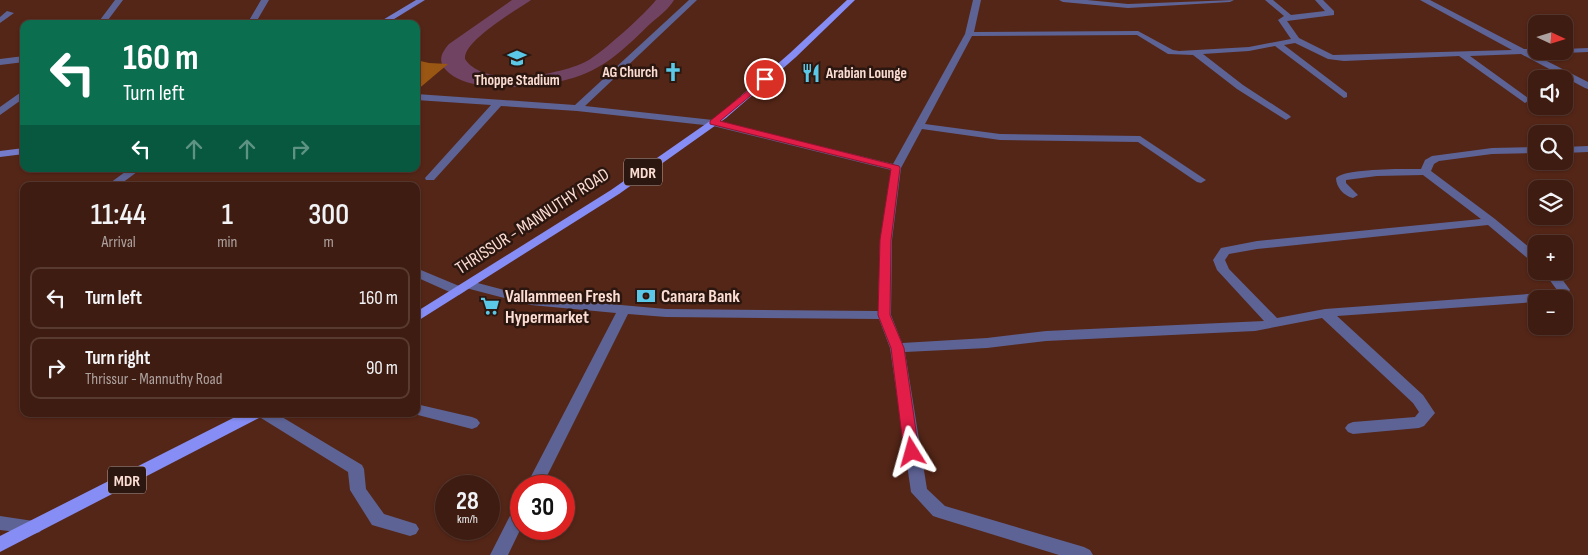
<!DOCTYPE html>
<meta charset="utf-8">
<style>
body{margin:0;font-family:"Sofia Sans Condensed",sans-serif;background:#4a291f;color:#f1f3f6;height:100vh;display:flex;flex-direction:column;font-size:19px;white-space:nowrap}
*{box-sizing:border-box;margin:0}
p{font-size:16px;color:#ada19f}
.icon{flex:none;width:28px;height:28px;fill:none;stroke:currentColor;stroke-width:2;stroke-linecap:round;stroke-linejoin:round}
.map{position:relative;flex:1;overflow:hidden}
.panel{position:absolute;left:20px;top:182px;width:400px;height:235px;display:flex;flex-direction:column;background:#3f1c11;border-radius:10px;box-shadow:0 1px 4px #0004,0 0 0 1px #583a31}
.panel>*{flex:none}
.hud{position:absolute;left:20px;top:20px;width:400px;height:152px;border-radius:10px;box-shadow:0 1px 4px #0004,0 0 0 1px #583a31;background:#0b6e4f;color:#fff;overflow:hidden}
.needle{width:32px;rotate:94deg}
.tools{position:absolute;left:1528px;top:15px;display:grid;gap:10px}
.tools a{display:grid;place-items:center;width:45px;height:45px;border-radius:10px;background:#3f1c11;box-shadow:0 1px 4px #0004,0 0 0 1px #583a31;font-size:25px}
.speed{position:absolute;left:435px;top:475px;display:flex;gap:10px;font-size:25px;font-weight:700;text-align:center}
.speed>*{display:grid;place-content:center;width:65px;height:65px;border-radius:50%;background:#3f1c11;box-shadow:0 1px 4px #0004,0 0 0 1px #583a31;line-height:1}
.speed small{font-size:12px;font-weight:400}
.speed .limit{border:8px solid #d22;background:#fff;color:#111}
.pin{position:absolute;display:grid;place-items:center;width:42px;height:42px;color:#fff;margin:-21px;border:2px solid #fff;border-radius:50%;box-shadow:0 1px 5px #0007}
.me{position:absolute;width:55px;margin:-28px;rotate:352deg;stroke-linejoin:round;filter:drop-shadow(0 0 4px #0008)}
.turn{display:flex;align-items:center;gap:18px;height:105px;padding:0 20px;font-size:22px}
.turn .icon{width:65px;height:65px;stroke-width:2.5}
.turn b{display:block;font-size:35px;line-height:42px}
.lanes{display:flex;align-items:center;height:48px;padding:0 20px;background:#0003;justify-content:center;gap:25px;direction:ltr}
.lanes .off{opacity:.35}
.eta{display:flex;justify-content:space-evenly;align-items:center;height:85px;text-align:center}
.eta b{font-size:30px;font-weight:600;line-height:35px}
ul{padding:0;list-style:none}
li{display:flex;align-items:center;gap:15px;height:62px;margin:0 10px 8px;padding:0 10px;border:2px solid #583a31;border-radius:10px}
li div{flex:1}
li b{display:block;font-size:19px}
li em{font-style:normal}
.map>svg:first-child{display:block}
.green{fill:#714363}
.building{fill:#9a5613}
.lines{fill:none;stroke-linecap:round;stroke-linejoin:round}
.minor{fill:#5e6395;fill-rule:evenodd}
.secondary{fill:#747bcb;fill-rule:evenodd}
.primary{fill:#868df4;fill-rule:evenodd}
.route{fill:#e11d48;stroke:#92132f}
.labels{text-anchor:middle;stroke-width:5;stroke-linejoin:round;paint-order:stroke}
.far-poi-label{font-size:15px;font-weight:bold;fill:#fbddd3;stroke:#2c1710;text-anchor:end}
.shield{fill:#2c1710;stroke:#bda298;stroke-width:1}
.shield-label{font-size:16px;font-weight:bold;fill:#fbddd3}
.street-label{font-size:18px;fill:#fbddd3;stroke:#2c1710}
.poi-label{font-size:18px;font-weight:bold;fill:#fbddd3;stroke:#2c1710;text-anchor:start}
</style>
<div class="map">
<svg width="1588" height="555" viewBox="0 0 1588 555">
<rect width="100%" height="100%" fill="#542617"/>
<!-- green -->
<path class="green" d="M512,0H531C515,11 463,41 465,59C484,89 561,75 587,61C602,53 646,13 656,0H674C669,9 658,17 650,24C627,46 607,67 576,77C546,87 469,96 446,70C437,61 442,52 449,44Z"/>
<!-- building -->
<path class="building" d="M416,60L429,63L448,64L416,91Z"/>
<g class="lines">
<!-- minor -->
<path class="minor" d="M115,0H123L105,24H97Z
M261,0H269L255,24H247Z
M689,0H697L585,106L713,120L893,164L965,34L973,0H981L974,32L1138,31L1173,50L1179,51L1249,47L1291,39L1278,20L1284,16L1265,0H1273L1291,15L1325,11L1315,0H1323L1334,11V15L1287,21L1299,38L1333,55L1512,50L1420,0H1430L1524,49H1536V51H1545L1533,54L1588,82V89L1585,88L1521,54L1470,56L1528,98L1530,100L1525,103L1459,56L1344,61L1328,59L1295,43L1284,45L1347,93V97L1344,98L1275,46L1249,51L1203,54L1243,85L1289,115L1291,117L1286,120L1237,89L1193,55L1168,54L1137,35L972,36L925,124L1000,134L1140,136L1206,180L1201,183L1197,182L1138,142L1000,140L922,129L901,168L892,240L891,315L902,343L987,338L1046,331L1264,321L1217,270L1213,260L1221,248L1257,241L1481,219L1423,175L1377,176L1346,180V183L1358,195L1353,198C1344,196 1336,187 1336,178C1346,168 1405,169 1421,169L1425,160L1432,156L1492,148L1536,147V153L1492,154L1439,161L1434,164L1431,171L1495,219L1536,253V263L1532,262L1488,225L1257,249L1229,254L1225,260L1229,269L1277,318L1325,309L1555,292L1557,290L1543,271H1556L1570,290L1564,299H1536V302L1337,316L1423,395L1435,413L1424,426L1419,428L1353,434L1348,432L1345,428L1348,424L1353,422L1415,417L1419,412L1413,403L1322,318L1255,331L1046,341L987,348L905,352L927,489L945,506L1084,547L1090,550L1093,555H1059L939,518L933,516L911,492L890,348L879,319L666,317L628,314L542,486H526L616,313L531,305L466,288L464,285L466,282L470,281L531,297L666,309L878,311L880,240L891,170L713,126L577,111L501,106L434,180H426L425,178L491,105L416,100V94L575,105Z
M1059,0H1087L1128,4L1234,0L1230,2L1128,8L1063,2Z
M7,11L14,13L0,23V17Z
M1588,48V52L1564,53L1560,51H1564V49Z
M24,56V62L0,65V59Z
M24,90V98L0,115V107Z
M1588,146V152L1564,153V147Z
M129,169H141L118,186H106Z
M416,268L464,288L465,291L459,295L454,294L416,277Z
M416,404L472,417L477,419L480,423L477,427L472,429L414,414H416Z
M259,414H277L362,465L364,469L366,489L384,514L416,524L419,529L416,534L410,536L372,525L350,490L348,472L261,418Z
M521,504V528L508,555H490L515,506Z
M0,516L40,522L43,527L40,532L34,534L0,530Z"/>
<!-- secondary -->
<path class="secondary" d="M416,0H425L386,24H376Z
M24,148V154L0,157V151Z"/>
<!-- primary -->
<path class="primary" d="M847,0H855L796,57L726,118L619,194L416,322V312L611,190L720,114L790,53Z
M241,414H262L259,418L0,552V536Z"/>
</g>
<!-- route -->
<path class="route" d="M765,77L769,79L768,81L720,121L899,166L900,168L891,240L890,315L904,348L919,452L917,456L912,457L906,456L904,452L891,348L878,315L880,240L891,169L710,124V121Z"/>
<!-- icons -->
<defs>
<g id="school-bare" transform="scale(1.5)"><path d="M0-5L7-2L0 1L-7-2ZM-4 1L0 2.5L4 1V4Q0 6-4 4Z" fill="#5ac8e6" stroke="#2c1710" stroke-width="2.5" paint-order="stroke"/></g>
<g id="church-bare" transform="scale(1.5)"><path d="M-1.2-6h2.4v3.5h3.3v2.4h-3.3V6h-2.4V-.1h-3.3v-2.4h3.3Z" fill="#5ac8e6" stroke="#2c1710" stroke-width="2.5" paint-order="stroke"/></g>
<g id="restaurant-bare" transform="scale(1.5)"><path d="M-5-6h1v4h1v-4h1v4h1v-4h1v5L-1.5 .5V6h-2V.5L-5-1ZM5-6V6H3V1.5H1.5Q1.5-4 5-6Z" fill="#5ac8e6" stroke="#2c1710" stroke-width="2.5" paint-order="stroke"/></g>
<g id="bank-bare" transform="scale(1.5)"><path d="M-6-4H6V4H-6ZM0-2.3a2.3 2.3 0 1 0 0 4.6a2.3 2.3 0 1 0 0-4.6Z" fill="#5ac8e6" stroke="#2c1710" stroke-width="2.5" paint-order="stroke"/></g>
<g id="supermarket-bare" transform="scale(1.5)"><path d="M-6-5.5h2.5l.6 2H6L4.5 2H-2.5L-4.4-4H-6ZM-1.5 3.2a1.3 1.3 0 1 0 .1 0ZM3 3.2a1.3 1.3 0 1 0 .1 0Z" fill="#5ac8e6" stroke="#2c1710" stroke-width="2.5" paint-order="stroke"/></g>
</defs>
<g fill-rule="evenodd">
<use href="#school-bare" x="517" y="58"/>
<use href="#church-bare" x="673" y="72"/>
<use href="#restaurant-bare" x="811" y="73"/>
<use href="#bank-bare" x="646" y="296"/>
<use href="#supermarket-bare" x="490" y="306"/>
</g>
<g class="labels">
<!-- far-poi labels -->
<g class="far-poi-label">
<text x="658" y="77">AG Church</text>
<text x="826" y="78" text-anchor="start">Arabian Lounge</text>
<text x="517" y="85" text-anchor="middle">Thoppe Stadium</text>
</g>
<!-- shield labels -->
<g class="shield">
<rect x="624" y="158.5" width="38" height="27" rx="4"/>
<rect x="108" y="466.5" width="38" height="27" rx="4"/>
</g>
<g class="shield-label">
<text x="643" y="178">MDR</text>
<text x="127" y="486">MDR</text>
</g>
<!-- street labels -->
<g class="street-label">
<text transform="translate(532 221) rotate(-33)" y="6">THRISSUR - MANNUTHY ROAD</text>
</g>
<!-- poi labels -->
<g class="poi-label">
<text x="505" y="302">Vallammeen Fresh<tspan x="505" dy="21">Hypermarket</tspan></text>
<text x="661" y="302">Canara Bank</text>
</g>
</g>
</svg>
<div class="tools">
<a><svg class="needle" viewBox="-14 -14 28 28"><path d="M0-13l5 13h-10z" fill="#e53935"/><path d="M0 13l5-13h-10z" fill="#ada19f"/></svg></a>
<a><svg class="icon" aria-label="sound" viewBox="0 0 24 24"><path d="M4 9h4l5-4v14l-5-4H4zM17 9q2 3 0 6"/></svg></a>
<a><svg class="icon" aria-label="search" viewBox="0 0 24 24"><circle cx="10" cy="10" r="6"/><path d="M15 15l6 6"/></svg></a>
<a><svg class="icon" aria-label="layers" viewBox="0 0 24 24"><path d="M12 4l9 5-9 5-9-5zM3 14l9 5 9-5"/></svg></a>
<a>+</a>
<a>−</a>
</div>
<div class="speed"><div>28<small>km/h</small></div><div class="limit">30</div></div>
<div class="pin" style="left:765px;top:79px;background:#d93025"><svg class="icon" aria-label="arrive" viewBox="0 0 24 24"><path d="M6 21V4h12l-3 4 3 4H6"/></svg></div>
<svg class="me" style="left:912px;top:452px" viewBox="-20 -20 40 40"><path d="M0-17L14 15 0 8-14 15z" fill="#e11d48" stroke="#fff" stroke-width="4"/></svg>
<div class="hud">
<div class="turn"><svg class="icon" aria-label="left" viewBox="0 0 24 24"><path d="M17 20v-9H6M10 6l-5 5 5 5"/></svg><div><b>160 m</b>Turn left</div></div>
<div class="lanes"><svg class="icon" aria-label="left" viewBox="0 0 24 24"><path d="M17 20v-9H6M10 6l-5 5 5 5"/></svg><svg class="icon off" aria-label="ahead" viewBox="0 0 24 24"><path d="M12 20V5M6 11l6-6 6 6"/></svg><svg class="icon off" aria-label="ahead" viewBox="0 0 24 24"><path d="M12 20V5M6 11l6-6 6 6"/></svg><svg class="icon off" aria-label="right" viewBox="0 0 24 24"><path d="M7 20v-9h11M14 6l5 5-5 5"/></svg></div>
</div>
<section class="panel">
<div class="eta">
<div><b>11:44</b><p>Arrival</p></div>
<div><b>1</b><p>min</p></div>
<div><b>300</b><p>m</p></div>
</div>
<ul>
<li><svg class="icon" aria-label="left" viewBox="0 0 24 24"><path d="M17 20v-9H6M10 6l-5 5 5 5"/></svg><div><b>Turn left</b></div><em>160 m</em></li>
<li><svg class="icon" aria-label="right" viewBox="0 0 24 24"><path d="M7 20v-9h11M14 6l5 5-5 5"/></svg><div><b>Turn right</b><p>Thrissur - Mannuthy Road</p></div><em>90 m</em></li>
</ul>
</section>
</div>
